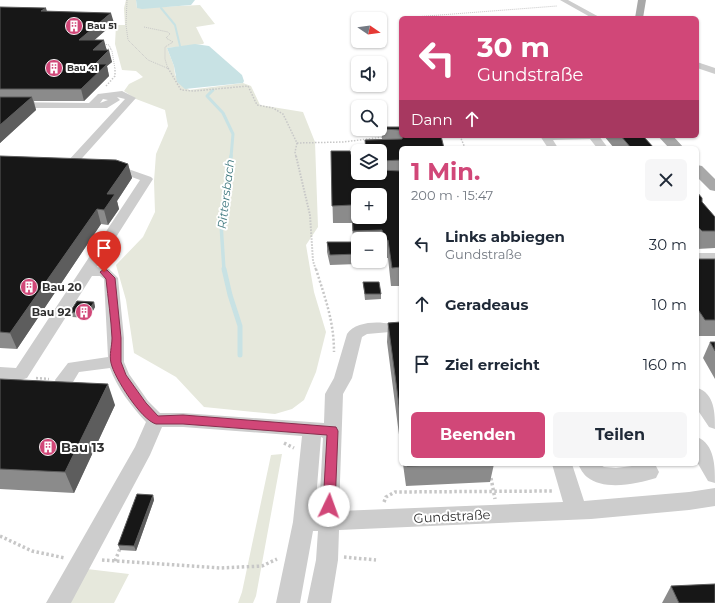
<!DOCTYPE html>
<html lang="de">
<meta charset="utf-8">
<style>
body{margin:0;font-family:Montserrat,sans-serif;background:#f6f6f7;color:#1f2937;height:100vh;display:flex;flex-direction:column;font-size:15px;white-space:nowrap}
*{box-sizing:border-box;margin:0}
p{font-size:13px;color:#747a83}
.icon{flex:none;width:22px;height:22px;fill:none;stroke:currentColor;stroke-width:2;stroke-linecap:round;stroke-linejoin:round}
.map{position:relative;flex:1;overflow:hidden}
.sheet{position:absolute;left:399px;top:146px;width:300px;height:320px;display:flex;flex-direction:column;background:#fff;border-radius:6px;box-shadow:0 1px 3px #0004}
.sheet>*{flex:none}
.banner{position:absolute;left:399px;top:16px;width:300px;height:122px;border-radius:6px;box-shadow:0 1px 3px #0004;background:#d14778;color:#fff;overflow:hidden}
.needle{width:26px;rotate:103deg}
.fabs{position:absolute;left:351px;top:12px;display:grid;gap:8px}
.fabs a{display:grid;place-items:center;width:36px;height:36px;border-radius:6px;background:#fff;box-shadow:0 1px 3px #0004;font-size:20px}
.pin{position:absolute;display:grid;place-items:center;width:34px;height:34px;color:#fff;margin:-41px -17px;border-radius:50% 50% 50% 0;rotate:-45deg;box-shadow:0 0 4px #0007}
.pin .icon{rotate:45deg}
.me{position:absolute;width:44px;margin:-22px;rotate:3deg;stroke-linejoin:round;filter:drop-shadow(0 0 3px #0008)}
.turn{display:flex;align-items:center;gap:14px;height:84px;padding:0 12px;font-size:18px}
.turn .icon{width:52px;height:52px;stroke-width:2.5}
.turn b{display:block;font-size:28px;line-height:34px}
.then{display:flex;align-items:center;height:38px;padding:0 12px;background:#0003;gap:8px;font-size:15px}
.round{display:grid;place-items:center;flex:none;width:42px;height:42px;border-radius:6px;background:#f6f6f7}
.head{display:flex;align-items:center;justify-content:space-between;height:68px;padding:0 12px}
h1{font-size:24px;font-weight:700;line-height:30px;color:#d14778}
.action{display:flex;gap:8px;margin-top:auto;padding:8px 12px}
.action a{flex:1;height:46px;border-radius:6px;background:#d14778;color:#fff;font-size:16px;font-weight:700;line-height:46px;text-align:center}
.action a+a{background:#f6f6f7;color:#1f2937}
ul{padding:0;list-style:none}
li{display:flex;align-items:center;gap:12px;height:60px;padding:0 12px}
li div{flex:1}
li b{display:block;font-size:15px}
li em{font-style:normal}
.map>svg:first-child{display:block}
.green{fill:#e6e8dc}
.water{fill:#c8e2e4}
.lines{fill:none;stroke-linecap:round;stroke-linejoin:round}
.stream-far3{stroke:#c8e2e4;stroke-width:2}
.stream-far2{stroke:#c8e2e4;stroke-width:3}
.stream-far1{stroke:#c8e2e4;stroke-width:3.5}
.stream{stroke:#c8e2e4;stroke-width:5}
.path-far4{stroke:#c7c7c7;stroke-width:1;stroke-dasharray:1 1;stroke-linecap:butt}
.path-far3{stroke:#c7c7c7;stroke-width:1.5;stroke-dasharray:1.5 1.5;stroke-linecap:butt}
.path-far2{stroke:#c7c7c7;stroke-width:2;stroke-dasharray:1.5 1.5;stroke-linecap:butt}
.path-far1{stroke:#c7c7c7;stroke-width:2.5;stroke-dasharray:2 2;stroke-linecap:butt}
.path{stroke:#c7c7c7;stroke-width:3.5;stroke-dasharray:2.5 2.5;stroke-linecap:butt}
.minor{fill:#cdcdcd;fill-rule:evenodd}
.major{fill:#a8a8a8;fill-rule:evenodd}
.wall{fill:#8b8b8b}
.shaded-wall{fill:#5d5d5d}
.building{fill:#171717;stroke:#5d5d5d;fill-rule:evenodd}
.route{fill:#d14778;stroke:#882e4e}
.labels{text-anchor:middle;stroke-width:4;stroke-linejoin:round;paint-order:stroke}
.far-poi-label{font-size:9px;font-weight:bold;fill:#303030;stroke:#fff;text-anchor:start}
.poi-label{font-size:11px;font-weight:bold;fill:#303030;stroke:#fff;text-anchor:start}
.water-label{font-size:12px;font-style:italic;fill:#447c83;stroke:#fff}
.near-poi-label{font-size:13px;font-weight:bold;fill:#303030;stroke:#fff;text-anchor:start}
.near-street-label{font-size:13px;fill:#303030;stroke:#fff}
</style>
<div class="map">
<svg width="715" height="603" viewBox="0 0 715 603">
<rect width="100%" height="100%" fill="#fff"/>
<!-- green -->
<path class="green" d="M126,0H136L137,8L200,5L215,24L196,27L204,43L203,44L167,48L174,66L175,75L189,90L243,83L251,86L260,105L303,112L315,142L318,227L306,245L314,292L326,332L316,372L304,400L292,409L275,414L204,407L176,377L134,353L126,300L116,265L143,237L155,212L154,181L156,154L168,126L165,110L136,99L124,91L129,84L143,77L136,71L122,70L115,44L116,25H125L124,8Z
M282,454L256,596L253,603H238L242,592L271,455Z
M87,569L129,574L114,603H69Z"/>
<!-- water -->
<path class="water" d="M136,0H195L191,5L142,9L137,8Z
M195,44L209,46L242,75L244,81L243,83L185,89L177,82L174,66L167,48Z"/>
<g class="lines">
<!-- stream-far3 -->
<path class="stream-far3" d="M161,8L175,25L180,46"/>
<!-- stream-far2 -->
<path class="stream-far2" d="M213,90L207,96L223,113L233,134L231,157"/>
<!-- stream-far1 -->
<path class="stream-far1" d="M224,270L221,224L231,156"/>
<!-- stream -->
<path class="stream" d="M224,269L230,295L240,326V355"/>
<!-- path-far4 -->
<path class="path-far4" d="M127,0L126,25L128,40L148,60L167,68
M414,17L557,6
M144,27L168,32L170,34L166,38L173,42L165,47V59L168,69
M104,44L109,45L112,51L115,69
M104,49H111"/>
<!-- path-far3 -->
<path class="path-far3" d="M168,68L181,90L194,91L248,86L257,105L273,108L283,114L297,143L295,152L296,157
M106,86L115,76V68
M460,136L465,148
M297,143L343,142L384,137"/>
<!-- path-far2 -->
<path class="path-far2" d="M296,156L310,215L313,261L316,270"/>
<!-- path-far1 -->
<path class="path-far1" d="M316,269C325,298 334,321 334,352
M36,378L49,379"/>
<!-- path -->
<path class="path" d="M284,443L294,448
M491,478L495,499
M384,502L386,497L395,492L552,491
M0,536L32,551L65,558
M344,557L376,560
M102,560L221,568L262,566L277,559
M115,561L121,546"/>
<!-- minor -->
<path class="minor" d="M560,0H568L601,18H592Z
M697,62L715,68V74L697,68Z
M122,91L136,98L75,166H67L65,164L67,162L125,99L117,97L120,100L107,108H0V102L89,103L98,94ZM103,99L108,100L100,103Z
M540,136H599L608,148H597L590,139L553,140L558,148H548Z
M358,151V173H363L365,179L401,178V186L356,185L349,157L354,152Z
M111,163L151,177L153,179L97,267L109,269L118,278L124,338V362L129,374L148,401L160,413H183L324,423L325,394L334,378L347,334C355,322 377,321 390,324L392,328L390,332L367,334L362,337L352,378L343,394L339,511L563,502L552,464H572L584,501L689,492L715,488V506L689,510L591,519L339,530L338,560L331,603H307L316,560L318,531H313L300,603H276L293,522L302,436L183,427H162L150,455L71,603H46L135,447L146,422C132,407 117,388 110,368L79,372L73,382L78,385L86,387L89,392L86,397C73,401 59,394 55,380L68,363L108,357L104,279L100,276H92L27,378L21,380L0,379V367L16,368L140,180L107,168L105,166L107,164ZM321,437L323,438L319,512H315Z
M697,253H715V261H697Z
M697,388C715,393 715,414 715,429L709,427L697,409Z
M697,437C715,444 715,467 715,483L708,481L697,462Z
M578,464H599L604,467L616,468L648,464L656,466L659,472L656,478C637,484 604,491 587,477C583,474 580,468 578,464Z"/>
<!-- major -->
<path class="major" d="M638,0H646L643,18H635Z
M658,136H673L684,148H669Z
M697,165L702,166L715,179V191L710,190L697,177Z"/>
</g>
<!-- wall -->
<path class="wall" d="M0,7L47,11L114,23L94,40L107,50L112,62L107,66L109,76L84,101H34L36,110L0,143Z
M382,127H401V136H441L401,148V286H391L388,258H383L382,248H380V239H358V264L330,265L327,252V242H353L352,223H333L331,151L356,170L380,173V151H365V140L382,139Z
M604,136H643L654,148H614Z
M0,156L128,164L132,178L117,201L119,209L108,225L101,224L17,349L0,348Z
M697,192L702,202L715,217V248L697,249Z
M697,259H715V336H698L697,334Z
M363,282L381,294V299L365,300Z
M94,302L95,307L89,318L72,317L70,312Z
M401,322V450L387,342L388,323Z
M710,342H715V379L703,358Z
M0,379L115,405L74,493L0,489Z
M403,464H494L490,482L406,486Z
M602,464H636L616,466H604Z
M153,495L154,500L136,551L120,550L118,545Z
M671,586L715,603H662Z"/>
<!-- shaded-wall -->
<path class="shaded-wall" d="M46,8L49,18L41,11Z
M111,13L114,23L82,51L79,40Z
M104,40L107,51L93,50Z
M109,50L112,62L107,66L109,76L84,101L81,89L95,64Z
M32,97L36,110L0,143V125Z
M128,164L132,178L117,201L119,209L108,225L104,210L107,194Z
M97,209L101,224L17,349L10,333Z
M94,302L95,307L89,318L87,313Z
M108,384L115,405L74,493L65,472Z
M153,495L154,500L136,551L134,546Z"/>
<!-- building -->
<path class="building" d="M0,7L46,8L41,11L111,13L79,40H104L93,50H109L95,64H107L81,89H0Z
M0,97H32L0,125Z
M382,127H401V130L383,129Z
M403,136H441L444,148H401V160L380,161V151H360H366L365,140L402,139Z
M621,136H643L654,148H631Z
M331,151H350L356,170H358V173H380V170L401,171V267L392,268L388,240H384L382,230L353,231L352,205L332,206ZM358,195H380V217H358Z
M0,156L116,160L128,164L107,194H115L104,210L97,209L10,333L0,332Z
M697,192L702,198V202L715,217V231H702L697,226Z
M327,242H357L358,254L330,255Z
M697,259H715V320H705L697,308Z
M363,282H379L381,294H365Z
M77,301L94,302L87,313L70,312Z
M401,322V420L388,323Z
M710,342H715V351Z
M0,379L108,384L65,472L0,469Z
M407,464H456L407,466Z
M137,494L153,495L134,546L118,545Z
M715,584V603H679L671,586Z"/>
<!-- route -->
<path class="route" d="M104,269L107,270L115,278L121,338V362L126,375L146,403L158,416L183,415L336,427L338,431L335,506L334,510L329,512L325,510L323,506L327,435L183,424H156C141,420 114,377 111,363C109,355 112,346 112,338C111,318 108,298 106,279L100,272Z"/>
<!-- icons -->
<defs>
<g id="building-disc" transform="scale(0.9)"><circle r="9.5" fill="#d14778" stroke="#fff"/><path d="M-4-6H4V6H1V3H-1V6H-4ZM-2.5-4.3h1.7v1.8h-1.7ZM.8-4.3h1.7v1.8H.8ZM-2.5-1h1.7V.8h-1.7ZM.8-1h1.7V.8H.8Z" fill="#fff"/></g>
</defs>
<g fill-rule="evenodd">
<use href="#building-disc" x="74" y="26"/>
<use href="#building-disc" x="54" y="68"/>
<use href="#building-disc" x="29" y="287"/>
<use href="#building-disc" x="84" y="312"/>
<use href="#building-disc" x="48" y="447"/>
</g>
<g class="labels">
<!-- far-poi labels -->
<g class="far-poi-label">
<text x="87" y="29">Bau 51</text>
<text x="67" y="71">Bau 41</text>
</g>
<!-- poi labels -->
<g class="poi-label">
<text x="42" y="291">Bau 20</text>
<text x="71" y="316" text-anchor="end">Bau 92</text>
</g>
<!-- water labels -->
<g class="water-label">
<text transform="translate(226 194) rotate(-83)" y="4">Rittersbach</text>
</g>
<!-- near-poi labels -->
<g class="near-poi-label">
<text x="61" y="452">Bau 13</text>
</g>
<!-- near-street labels -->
<g class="near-street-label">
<text transform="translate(452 516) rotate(-3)" y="5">Gundstraße</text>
</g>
</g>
</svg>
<div class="fabs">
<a><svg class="needle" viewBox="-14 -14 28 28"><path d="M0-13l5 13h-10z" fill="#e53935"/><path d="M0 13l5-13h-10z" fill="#747a83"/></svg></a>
<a><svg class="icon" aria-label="sound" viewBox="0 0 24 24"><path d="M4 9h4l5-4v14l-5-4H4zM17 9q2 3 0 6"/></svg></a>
<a><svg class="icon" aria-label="search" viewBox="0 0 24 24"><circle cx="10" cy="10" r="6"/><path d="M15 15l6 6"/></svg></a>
<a><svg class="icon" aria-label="layers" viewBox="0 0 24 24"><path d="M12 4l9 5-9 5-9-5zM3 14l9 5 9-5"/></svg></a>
<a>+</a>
<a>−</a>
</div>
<div class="pin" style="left:104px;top:272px;background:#d93025"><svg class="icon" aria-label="arrive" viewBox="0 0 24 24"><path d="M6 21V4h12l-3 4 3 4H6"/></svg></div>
<svg class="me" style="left:329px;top:506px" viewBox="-20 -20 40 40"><circle r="19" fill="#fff"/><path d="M0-13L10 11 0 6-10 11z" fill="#d14778"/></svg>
<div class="banner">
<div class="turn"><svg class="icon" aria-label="left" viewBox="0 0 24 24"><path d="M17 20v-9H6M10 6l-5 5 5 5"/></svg><div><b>30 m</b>Gundstraße</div></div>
<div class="then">Dann<svg class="icon" aria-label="ahead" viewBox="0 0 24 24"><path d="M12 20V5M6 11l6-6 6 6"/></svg></div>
</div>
<section class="sheet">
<div class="head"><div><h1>1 Min.</h1><p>200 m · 15:47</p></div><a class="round"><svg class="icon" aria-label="close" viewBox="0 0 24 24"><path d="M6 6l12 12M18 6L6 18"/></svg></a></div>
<ul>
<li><svg class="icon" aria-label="left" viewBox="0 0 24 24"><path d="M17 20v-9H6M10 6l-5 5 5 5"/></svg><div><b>Links abbiegen</b><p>Gundstraße</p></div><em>30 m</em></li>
<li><svg class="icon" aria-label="ahead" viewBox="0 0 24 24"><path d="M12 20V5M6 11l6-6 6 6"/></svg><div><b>Geradeaus</b></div><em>10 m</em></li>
<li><svg class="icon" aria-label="arrive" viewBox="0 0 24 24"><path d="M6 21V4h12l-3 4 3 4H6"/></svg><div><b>Ziel erreicht</b></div><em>160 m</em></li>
</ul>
<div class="action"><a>Beenden</a><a>Teilen</a></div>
</section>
</div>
